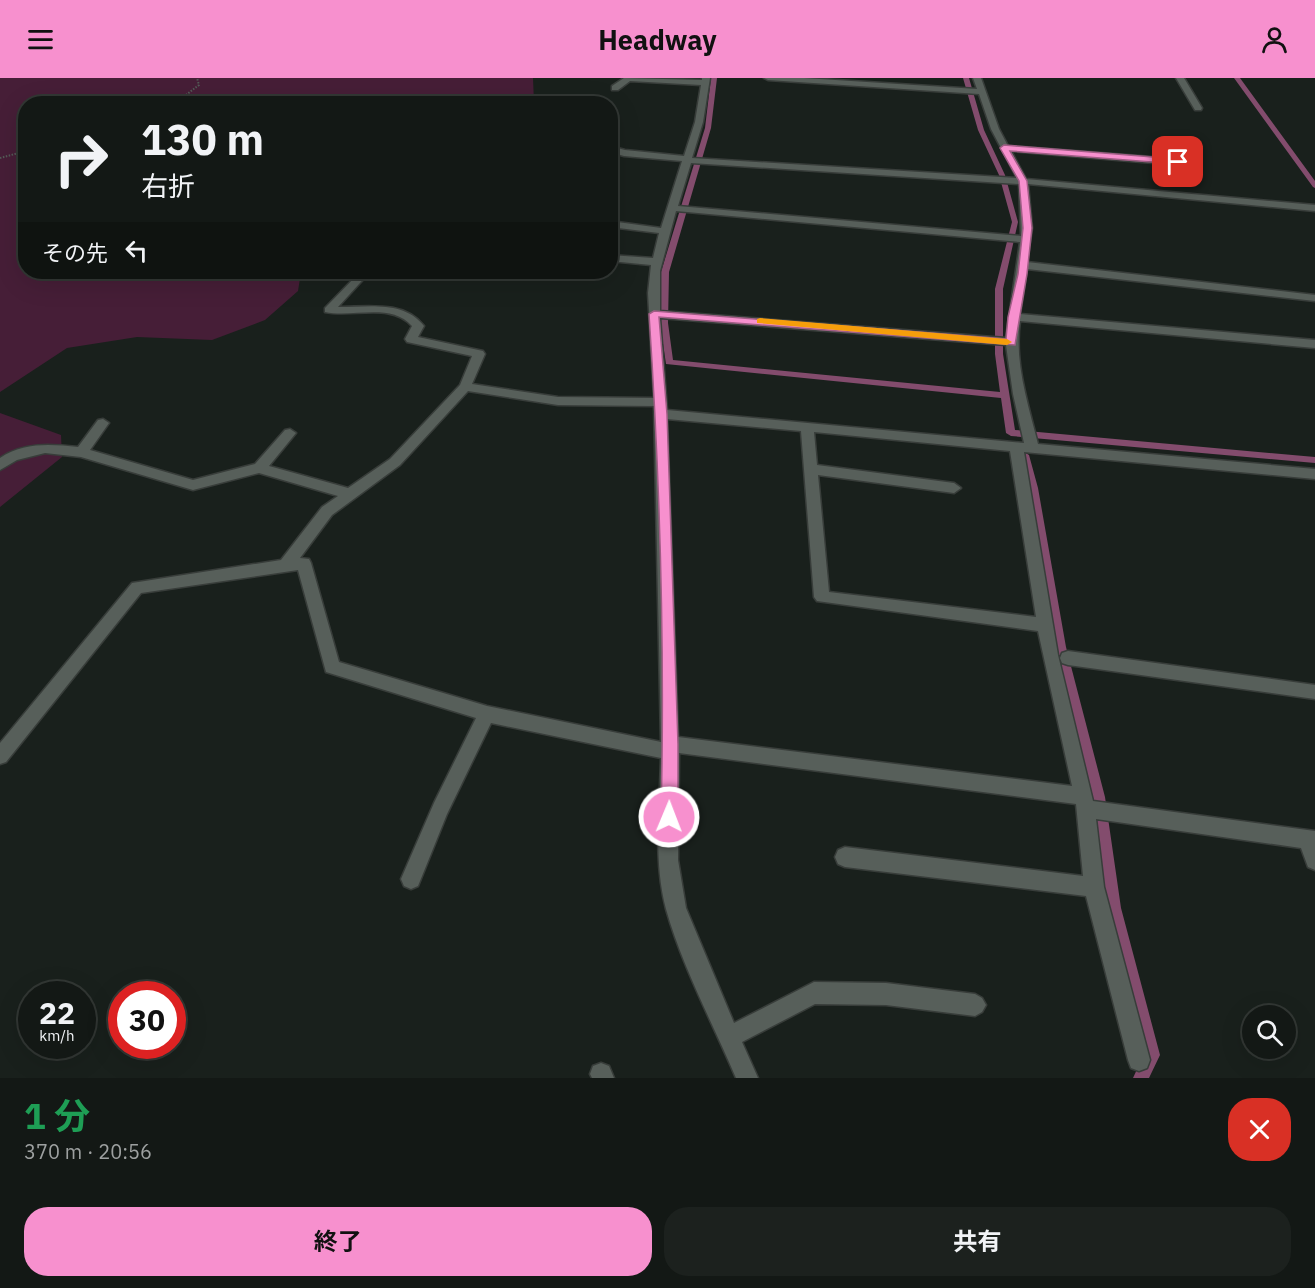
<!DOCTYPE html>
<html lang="ja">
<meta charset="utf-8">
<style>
body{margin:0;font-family:"IBM Plex Sans","Noto Sans JP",sans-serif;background:#1c211e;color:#f1f3f6;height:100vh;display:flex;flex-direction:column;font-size:22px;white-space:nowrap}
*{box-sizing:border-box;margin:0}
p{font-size:20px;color:#9da0a0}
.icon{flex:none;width:33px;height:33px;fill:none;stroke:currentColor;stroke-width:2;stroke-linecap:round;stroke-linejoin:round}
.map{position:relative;height:1000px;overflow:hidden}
.side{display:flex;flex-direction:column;background:#131815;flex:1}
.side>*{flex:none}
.banner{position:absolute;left:18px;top:18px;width:600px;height:183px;border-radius:24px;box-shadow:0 6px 24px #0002,0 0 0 2px #323734;background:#131815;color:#f1f3f6;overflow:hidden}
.buttons{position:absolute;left:1242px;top:927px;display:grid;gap:12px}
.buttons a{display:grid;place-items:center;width:54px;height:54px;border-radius:50%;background:#131815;box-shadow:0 6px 24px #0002,0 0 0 2px #323734;font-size:30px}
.speed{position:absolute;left:18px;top:903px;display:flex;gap:12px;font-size:30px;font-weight:700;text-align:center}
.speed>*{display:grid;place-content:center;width:78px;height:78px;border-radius:50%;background:#131815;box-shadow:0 6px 24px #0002,0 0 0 2px #323734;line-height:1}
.speed small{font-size:15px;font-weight:400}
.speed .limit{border:9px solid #d22;background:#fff;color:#111}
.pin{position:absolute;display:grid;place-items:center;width:51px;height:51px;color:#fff;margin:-26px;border-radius:12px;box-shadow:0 3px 9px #0006}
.me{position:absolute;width:66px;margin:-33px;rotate:1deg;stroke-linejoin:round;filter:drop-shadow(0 0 4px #0008)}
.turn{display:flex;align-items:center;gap:21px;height:126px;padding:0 24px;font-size:27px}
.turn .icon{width:78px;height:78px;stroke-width:2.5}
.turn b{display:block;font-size:42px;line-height:51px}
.then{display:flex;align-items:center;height:57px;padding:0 24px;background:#0003;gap:12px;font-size:22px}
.round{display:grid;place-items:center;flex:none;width:63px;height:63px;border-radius:24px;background:#1c211e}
.head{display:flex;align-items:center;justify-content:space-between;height:102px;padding:0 24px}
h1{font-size:36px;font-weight:700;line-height:45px;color:#1e9e55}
.primary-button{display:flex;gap:12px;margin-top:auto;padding:12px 24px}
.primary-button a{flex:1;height:69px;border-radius:24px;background:#f790ce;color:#111;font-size:24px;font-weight:700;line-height:69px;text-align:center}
.primary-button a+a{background:#1c211e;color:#f1f3f6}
header{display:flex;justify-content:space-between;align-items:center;height:78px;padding:0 24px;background:#f790ce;color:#111;font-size:27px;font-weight:700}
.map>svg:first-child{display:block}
.green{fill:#461e37}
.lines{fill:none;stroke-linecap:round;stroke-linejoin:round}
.stream{fill:#834c6d;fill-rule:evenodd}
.minor-casing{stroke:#383d3a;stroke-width:3}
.path{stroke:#535a56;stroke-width:2;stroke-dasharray:1.5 1.5;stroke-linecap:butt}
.minor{fill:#575f5a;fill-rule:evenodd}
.route{fill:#f790ce;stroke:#a15e86;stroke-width:1.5}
.slow{fill:#f59e0b}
</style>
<header><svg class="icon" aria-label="menu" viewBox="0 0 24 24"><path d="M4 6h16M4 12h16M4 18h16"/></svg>Headway<svg class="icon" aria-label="person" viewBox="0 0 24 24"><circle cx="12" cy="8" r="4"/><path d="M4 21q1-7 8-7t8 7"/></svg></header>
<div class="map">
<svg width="1315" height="1000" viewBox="0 0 1315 1000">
<rect width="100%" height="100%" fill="#19201c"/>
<!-- green -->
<path class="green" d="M0,0H533L534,25L26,26V194H301L298,213L265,242L212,262L137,259L67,270L0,314Z
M0,335L61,357L62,379L0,429Z"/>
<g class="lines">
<!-- stream -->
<path class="stream" d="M711,0H717L711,50L669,194L668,245L673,282L1000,314L995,276V211L1012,144L999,97L978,52L963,0H969L984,52L1005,97L1018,144L1003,211V276L1015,352L1315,379V385L1011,358L1006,355L1001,320L666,286L660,245L661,194L705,50Z
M1234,0H1240L1315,103V110L1313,109Z
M1024,374L1029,377L1038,410L1066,569L1105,719L1121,830L1160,977L1149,1000H1133L1144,976L1107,830L1093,719L1054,569L1028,410L1019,377Z"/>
<!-- minor casing -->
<g class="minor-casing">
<path id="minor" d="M624,0L702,2V0H710L703,44L692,80L1017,100L991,51L979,16L768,2L764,0H804L977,11L973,0H981L999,51L1008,68L1178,81L1182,84L1178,87L1011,73L1026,101L1315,127V133L1028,106L1032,150L1027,184L1315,217V223L1027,191L1020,236L1315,262V270L1020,243C1014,284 1028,326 1038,366L1315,391V401L1024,374L1058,577L1093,723L1315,753V792L1308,789L1301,770L1096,741L1104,809L1150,982L1147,990L1139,993L1131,990L1128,982L1086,818L845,789L838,786L835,779L838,772L845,769L1083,798L1076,726L679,675L678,782L686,830L734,945L814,904L886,905L975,916L982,920L986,927L982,934L975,938L886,927L815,926L742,964L758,1000H736C713,946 682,888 666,831C653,782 660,730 661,680L491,645L447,736L418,808L411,811L404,808L401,801L434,725L476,640L326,594L298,492L141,515L6,684L0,686V665L132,505L281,482L322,429L338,418L259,395L193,412L81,379L45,375L17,382L0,392V380C23,364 51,366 78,369L98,342L103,341L109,345L90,372L193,402L255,386L285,352L290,351L296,355L269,388L348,410L390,381L460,307L472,278L407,264L405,261L412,248C391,224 353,240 325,234V230L360,194H370L338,229C368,229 404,222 424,248L418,259L483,273L485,276L472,306L558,319L654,320L648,215L651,187L610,183V177L653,180L659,155L610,149V143L661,150L682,83L624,78L610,74V68L625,72L684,78L695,44L701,7L630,3L618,12H612V8ZM691,85L1019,106L1021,158L678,128ZM676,133L1020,164L1006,260L660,233V193ZM660,240L1006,267L1013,316L1024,365L667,332ZM468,313L558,327L654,328L661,664L487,628L339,584L311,485L309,481L300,480L332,437L400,387ZM667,341L801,353L814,519L817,523L1038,553L1072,708L678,659ZM814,354L1010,373L1036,539L829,514L818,397L954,415L961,410L954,405L817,387Z
M1176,0H1184L1202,30L1201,32H1195Z
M1068,573L1315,607V621L1068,587L1062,585L1060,580L1062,575Z
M601,985L609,988L614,1000H592L590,996L593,988Z"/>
</g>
<!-- path -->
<path class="path" d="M174,26L199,7L197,0
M0,80L26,73"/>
<!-- minor -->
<use href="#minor" class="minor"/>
</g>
<!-- route -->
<path class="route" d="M1004,67L1178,81L1182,84L1178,86L1010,73L1027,103L1032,150L1027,196L1015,267L659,239L667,336L678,666V739L675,745L669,747L663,745L661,739C665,573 660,402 649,236L654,233L1006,261L1008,239L1018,196L1023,150L1019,103L1000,70Z"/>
<!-- slow -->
<path class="slow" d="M760,240L1007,261L1012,264L1007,267L757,245V241Z"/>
</svg>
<div class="buttons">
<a><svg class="icon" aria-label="search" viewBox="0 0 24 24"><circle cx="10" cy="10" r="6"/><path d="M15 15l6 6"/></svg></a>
</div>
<div class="speed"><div>22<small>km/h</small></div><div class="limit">30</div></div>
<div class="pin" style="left:1178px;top:84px;background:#d93025"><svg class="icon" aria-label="arrive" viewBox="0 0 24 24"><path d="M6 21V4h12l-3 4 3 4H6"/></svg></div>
<svg class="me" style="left:669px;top:739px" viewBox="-20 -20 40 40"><circle r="17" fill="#f790ce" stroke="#fff" stroke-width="3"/><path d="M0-11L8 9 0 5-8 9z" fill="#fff"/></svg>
<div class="banner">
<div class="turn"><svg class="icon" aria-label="right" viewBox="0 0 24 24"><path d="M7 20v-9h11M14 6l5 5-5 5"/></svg><div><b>130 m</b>右折</div></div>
<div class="then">その先<svg class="icon" aria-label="left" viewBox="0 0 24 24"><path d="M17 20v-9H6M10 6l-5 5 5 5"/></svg></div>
</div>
</div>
<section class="side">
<div class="head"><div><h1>1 分</h1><p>370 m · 20:56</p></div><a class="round" style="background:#d93025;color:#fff"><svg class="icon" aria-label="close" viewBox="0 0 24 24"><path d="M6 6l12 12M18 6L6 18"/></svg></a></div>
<div class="primary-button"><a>終了</a><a>共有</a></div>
</section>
